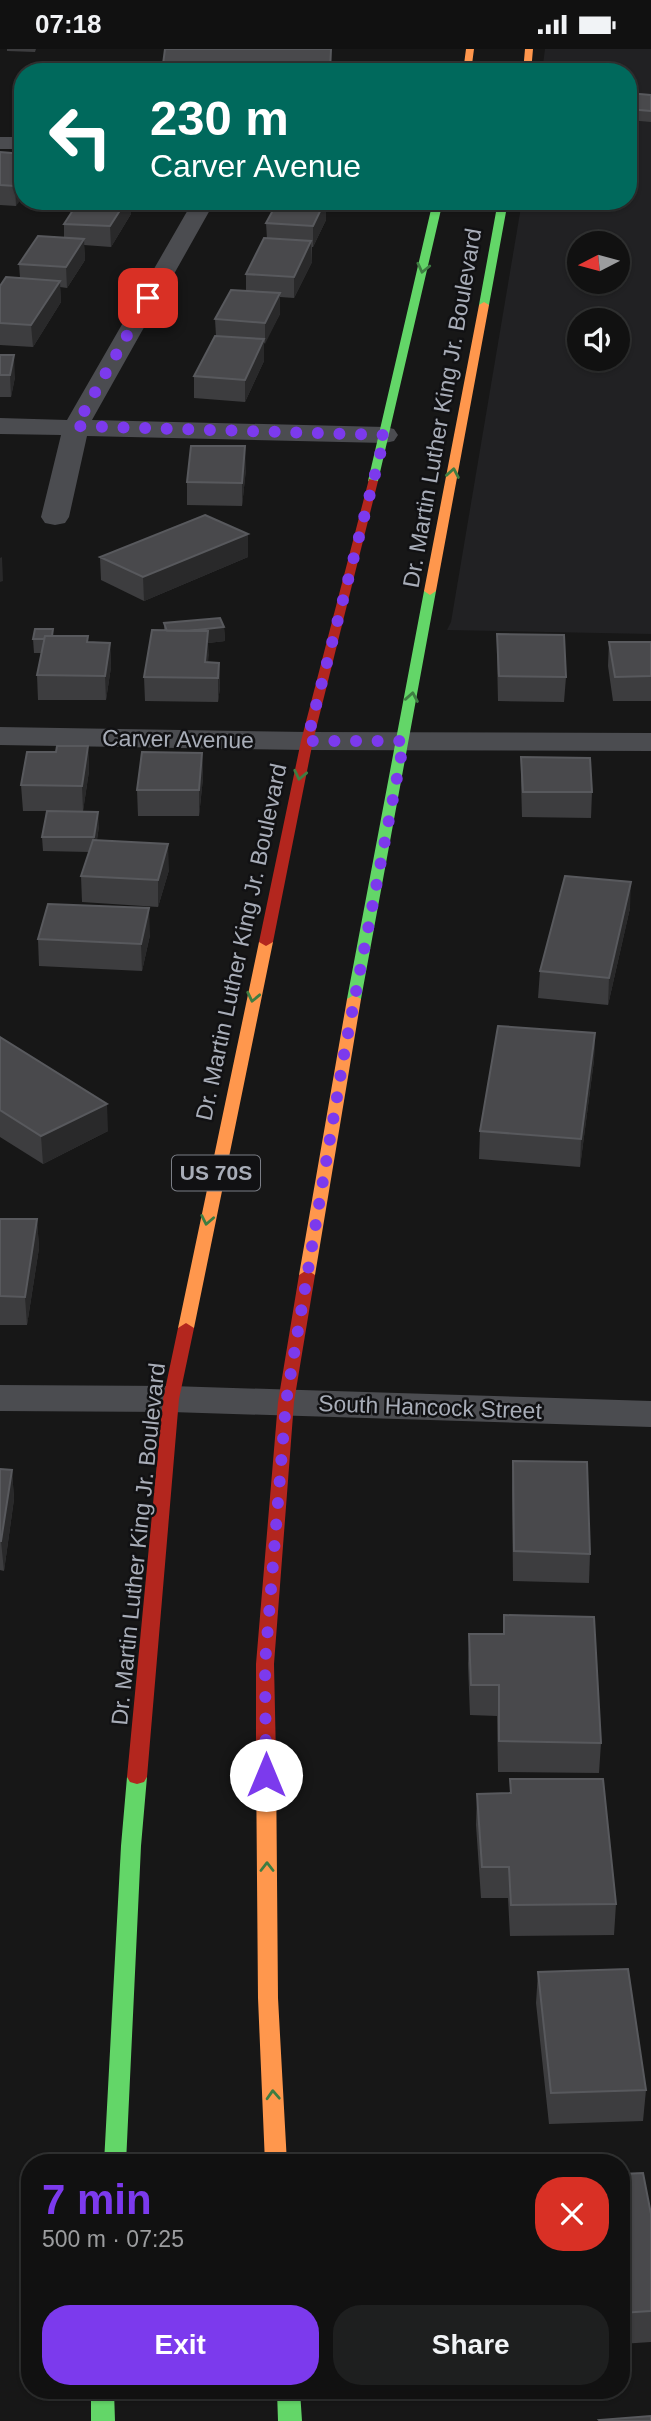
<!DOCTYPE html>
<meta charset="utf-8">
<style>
body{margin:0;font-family:Arial,sans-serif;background:#1e1f1f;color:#f1f3f6;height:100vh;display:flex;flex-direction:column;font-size:26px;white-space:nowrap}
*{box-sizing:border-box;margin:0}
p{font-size:23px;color:#9c9d9f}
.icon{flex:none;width:38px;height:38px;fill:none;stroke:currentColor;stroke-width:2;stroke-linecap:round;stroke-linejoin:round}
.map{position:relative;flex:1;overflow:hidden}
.drawer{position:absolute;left:21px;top:2105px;width:609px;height:245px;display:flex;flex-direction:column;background:#111;border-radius:28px;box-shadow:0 2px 5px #0004,0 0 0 2px #303131}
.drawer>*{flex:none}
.guide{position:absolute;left:14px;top:14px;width:623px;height:147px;border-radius:28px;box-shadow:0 2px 5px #0004,0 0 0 2px #303131;background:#00695c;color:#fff;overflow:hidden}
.needle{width:46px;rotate:264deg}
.tools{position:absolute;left:567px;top:182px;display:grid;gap:14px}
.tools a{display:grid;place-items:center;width:63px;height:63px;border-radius:50%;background:#111;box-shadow:0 2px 5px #0004,0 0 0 2px #303131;font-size:35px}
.pin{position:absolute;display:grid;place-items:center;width:60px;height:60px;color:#fff;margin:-30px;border-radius:14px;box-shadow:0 4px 10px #0006}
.me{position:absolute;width:77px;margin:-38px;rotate:0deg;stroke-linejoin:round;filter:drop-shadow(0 0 5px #0008)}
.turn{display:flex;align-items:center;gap:24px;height:147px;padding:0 21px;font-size:32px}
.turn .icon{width:91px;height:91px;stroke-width:2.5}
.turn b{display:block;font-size:49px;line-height:60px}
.round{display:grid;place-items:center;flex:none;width:74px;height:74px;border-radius:28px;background:#1e1f1f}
.head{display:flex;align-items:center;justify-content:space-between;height:119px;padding:0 21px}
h1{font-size:42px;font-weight:700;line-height:52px;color:#7c3aed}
.cta{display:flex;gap:14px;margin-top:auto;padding:14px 21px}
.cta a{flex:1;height:80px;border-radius:28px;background:#7c3aed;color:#fff;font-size:28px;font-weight:700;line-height:80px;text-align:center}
.cta a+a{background:#1e1f1f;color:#f1f3f6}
.status{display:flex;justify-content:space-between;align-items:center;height:49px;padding:0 35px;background:#111;direction:ltr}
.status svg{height:19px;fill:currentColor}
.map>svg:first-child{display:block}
.built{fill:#212123;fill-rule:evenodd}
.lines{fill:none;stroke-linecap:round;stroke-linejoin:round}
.street{fill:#4b4c50;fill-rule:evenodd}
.fast{fill:#63d668;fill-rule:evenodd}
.slow{fill:#ff974d;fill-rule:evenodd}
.jam{fill:#b3261e;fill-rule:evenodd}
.wall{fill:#3d3d3f}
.shaded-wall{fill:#29292a}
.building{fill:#49494c;stroke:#58595d;stroke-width:2}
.oneway{stroke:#3e7d42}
.route{stroke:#7c3aed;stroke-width:12;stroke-dasharray:0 21.6}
.labels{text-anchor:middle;stroke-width:5;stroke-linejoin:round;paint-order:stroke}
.shield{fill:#111113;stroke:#7b7e86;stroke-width:2}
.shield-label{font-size:21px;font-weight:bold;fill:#a8adb8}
.street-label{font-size:23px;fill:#a8adb8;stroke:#111113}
</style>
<div class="status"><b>07:18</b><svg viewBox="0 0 49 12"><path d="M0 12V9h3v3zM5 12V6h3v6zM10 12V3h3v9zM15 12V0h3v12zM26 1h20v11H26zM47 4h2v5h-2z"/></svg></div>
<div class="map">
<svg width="651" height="2372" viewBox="0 0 651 2372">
<rect width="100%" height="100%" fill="#171717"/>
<!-- built -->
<path class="built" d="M545,0H651V585L447,581L451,573L522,152H628V23H542ZM579,194H618V233H579ZM579,271H618V310H579Z"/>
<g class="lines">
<!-- street -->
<path class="street" d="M0,88H23V100H0Z
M193,152H215L92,371L385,378L394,380L398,386L394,392L385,394L87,387L69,468L65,474L55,476L45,474L41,468L61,386L0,385V369L67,371Z
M0,678L307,683L651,684V702L307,701L0,696Z
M0,1336L171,1337L651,1352V1378L171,1363L0,1362Z"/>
<!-- fast -->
<path class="fast" d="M433,152H443L378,432L373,435L368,432Z
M498,152H508L489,256L484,259L479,256Z
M430,538L436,542L361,950L354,954L347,950L424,542Z
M137,1721L144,1723L147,1728L141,1797L126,2114H104L121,1797L127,1728L130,1723Z
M91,2342H114L115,2372H91Z
M277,2342H300L302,2372H278Z"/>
<!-- slow -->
<path class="slow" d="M466,0H474L471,23H463Z
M525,0H533L531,23H523Z
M484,253L489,256L436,542L430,546L424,542L479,256Z
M266,889L273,893L194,1279L186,1284L178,1279L259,893Z
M354,946L361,950L315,1226L307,1231L299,1226L347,950Z
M266,1702L273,1704L276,1709L278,1949L287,2114H265L258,1949L256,1709L259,1704Z"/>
<!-- jam -->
<path class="jam" d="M369,430L378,432L313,692L273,893L266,897L259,893L301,692Z
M307,1221L315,1226L294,1353L274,1615L276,1709L273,1714L266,1716L259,1714L256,1709V1615L278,1353L299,1226Z
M186,1274L194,1279L179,1350L147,1728L144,1733L137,1735L130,1733L127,1728L163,1350L178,1279Z"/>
</g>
<!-- wall -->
<path class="wall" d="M7,0H36L35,3L7,2Z
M628,44L651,46V73L628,71Z
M0,103L23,105L16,157L0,156Z
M278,152H337L335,156L326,155V171L313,198H312V213L294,249L280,248V265L264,295V312L245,353L194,349V327L216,287L215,270L246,242V225L267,190L266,174Z
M131,165L111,198L84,196L85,211L67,239L60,238L61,253L33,298L0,296V237L20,229L19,215L64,189V175Z
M0,306L15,328L11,348H0Z
M246,420L242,457L187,456V433Z
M248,485V508L144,552L101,531L100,508Z
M164,574L224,578L225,592L208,594V614H219L220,638L218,653L145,652L144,628L164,582Z
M497,585L566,628L564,653L498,652L497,609Z
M54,587L88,593L110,594L111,618L106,651H38L37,626L41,604H34L33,590Z
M609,593H651V652H613L608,617Z
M88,697L89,722L83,762L99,777L97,791L169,821L158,858L82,853L81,827L89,803L43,802L42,788L47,762H23L21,736L56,703Z
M202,704L203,729L199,767H138L137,741Z
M521,708L592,743L591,769L522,768L521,733Z
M630,859L608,956L538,949L540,922Z
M150,886L142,922L39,917L38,890Z
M595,984L594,1011L580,1118L479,1110L480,1082Z
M0,988L108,1082L43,1115L0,1088Z
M0,1170H37L39,1199L27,1276H0Z
M513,1412L590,1505L589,1534L513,1532L512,1441Z
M0,1420L12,1421L14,1450L4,1522L0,1521Z
M504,1566L601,1694L599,1724L498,1723L497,1667L470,1666L468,1615L469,1585H503Z
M510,1730L616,1855L614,1886L510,1887L508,1849H481L476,1776L477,1745L510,1744Z
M538,1923L646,2041L643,2072L549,2075L536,1954Z
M621,2125L651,2165V2293L621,2295Z"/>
<!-- shaded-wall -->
<path class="shaded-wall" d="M23,126V148L16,157L15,137Z
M126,152H131V165L111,198L110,177Z
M326,152V171L313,198V177Z
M84,190L85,211L67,239L66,218Z
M311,192L312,213L294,249V228Z
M60,232L61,253L33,298L31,276Z
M280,244V265L265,295V274Z
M264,290V312L245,353V331Z
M14,306L15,328L11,348L10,326Z
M245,397L246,420L242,457V434Z
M248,485V508L144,552L143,528Z
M2,508L3,532L0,533V509Z
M224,578L225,592L208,594L209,606L206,628L167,584Z
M110,594L111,618L106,651L105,627Z
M219,614L220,638L218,653V629Z
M88,697L89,722L83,762L82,737Z
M202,704L203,729L199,767V741Z
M98,763L99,777L95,803L94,788Z
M168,795L169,821L158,858V831Z
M631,833L630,859L608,956L609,929Z
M149,859L150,886L142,922L141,895Z
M595,984L594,1011L580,1118L581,1090Z
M107,1055L108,1082L43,1115L41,1087Z
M37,1170L39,1199L27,1276L25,1248Z
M12,1421L14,1450L4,1522L1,1492Z"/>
<!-- building -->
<path class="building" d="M165,0H331L330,23H162Z
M628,44L651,46V62L628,60Z
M0,103L23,105V126L15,137L0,136Z
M79,152H126L110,177L64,175Z
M278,152H325L313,177L266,174Z
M38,187L84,190L66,218L19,215Z
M264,189L311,192L294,228L246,225Z
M6,228L60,232L31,276L0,274V237Z
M231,241L280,244L265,274L215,270Z
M215,287L264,290L245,331L194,327Z
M0,306H14L10,326H0Z
M191,397H245L242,434L187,433Z
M205,466L248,485L143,528L100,508Z
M220,569L224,578L188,582H167L164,574Z
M35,580H53L52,587H45L44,590H33Z
M152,581L208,582L205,613L219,614L218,629L144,628Z
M497,585L564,586L566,628L499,627Z
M45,587H88L87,593L110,594L105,627L37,626Z
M609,593H651V627L615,628Z
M57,697H88L82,737L21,736L27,703H56Z
M142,703L202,704L199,741H137Z
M521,708L590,709L592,743H523Z
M47,762L98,763L94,788H42Z
M93,791L168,795L158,831L81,827Z
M565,827L631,833L609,929L540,922Z
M48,855L149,859L141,895L38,890Z
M498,977L595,984L581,1090L480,1082Z
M0,988L107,1055L41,1087L0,1061Z
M0,1170H37L25,1248L0,1247Z
M513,1412L587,1413L590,1505L514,1502Z
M0,1420L12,1421L1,1492H0Z
M504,1566L594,1568L601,1694L499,1692V1636H471L469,1585H504Z
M510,1730H603L616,1855L511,1856L509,1818H482L477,1745L511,1744Z
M628,1920L646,2041L551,2044L538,1923Z
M643,2124L651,2165V2262L621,2264V2125Z
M651,2367V2372H600L599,2371Z"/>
<!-- one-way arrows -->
<defs><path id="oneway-chevron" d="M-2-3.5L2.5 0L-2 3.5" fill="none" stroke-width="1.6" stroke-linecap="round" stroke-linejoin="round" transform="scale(1.75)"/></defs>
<g class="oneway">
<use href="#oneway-chevron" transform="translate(423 219) rotate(103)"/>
<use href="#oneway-chevron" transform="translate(453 424) rotate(-80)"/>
<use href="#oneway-chevron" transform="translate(412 648) rotate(-80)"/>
<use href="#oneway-chevron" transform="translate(300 726) rotate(102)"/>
<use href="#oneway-chevron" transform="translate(253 948) rotate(102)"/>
<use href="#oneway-chevron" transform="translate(207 1171) rotate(101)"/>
<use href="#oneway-chevron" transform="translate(267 1818) rotate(-90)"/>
<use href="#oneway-chevron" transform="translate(273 2046) rotate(-93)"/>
</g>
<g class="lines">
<!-- route -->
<path class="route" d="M148,249L76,377L385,386L307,692H404L345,1000L286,1353L265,1615L266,1726"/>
</g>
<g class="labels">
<!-- shield labels -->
<rect class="shield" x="172" y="1106.5" width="88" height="35" rx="5"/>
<g class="shield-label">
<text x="216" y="1131">US 70S</text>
</g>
<!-- street labels -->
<g class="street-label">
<text transform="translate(442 359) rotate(-80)" y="8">Dr. Martin Luther King Jr. Boulevard</text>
<text transform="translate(178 690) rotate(1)" y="8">Carver Avenue</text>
<text transform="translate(241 893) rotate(-78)" y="8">Dr. Martin Luther King Jr. Boulevard</text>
<text transform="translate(430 1358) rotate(2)" y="8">South Hancock Street</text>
<text transform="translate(138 1495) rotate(-84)" y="8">Dr. Martin Luther King Jr. Boulevard</text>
</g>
</g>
</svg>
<div class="tools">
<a><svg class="needle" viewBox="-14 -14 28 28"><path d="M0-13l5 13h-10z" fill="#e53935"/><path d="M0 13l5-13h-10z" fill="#9c9d9f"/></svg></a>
<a><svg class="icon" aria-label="sound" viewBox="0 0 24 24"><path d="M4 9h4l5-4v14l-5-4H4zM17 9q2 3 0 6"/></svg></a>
</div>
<div class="pin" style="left:148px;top:249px;background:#d93025"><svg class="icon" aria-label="arrive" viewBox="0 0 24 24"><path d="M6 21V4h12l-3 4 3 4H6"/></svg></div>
<svg class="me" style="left:266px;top:1726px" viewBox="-20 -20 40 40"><circle r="19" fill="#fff"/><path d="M0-13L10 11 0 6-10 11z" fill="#7c3aed"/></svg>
<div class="guide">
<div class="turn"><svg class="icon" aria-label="left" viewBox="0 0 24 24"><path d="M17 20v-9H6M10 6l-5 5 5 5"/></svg><div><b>230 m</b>Carver Avenue</div></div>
</div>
<section class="drawer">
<div class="head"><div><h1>7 min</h1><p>500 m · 07:25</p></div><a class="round" style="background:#d93025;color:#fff"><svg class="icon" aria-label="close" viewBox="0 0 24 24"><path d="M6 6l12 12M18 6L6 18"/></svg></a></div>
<div class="cta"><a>Exit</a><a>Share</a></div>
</section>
</div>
